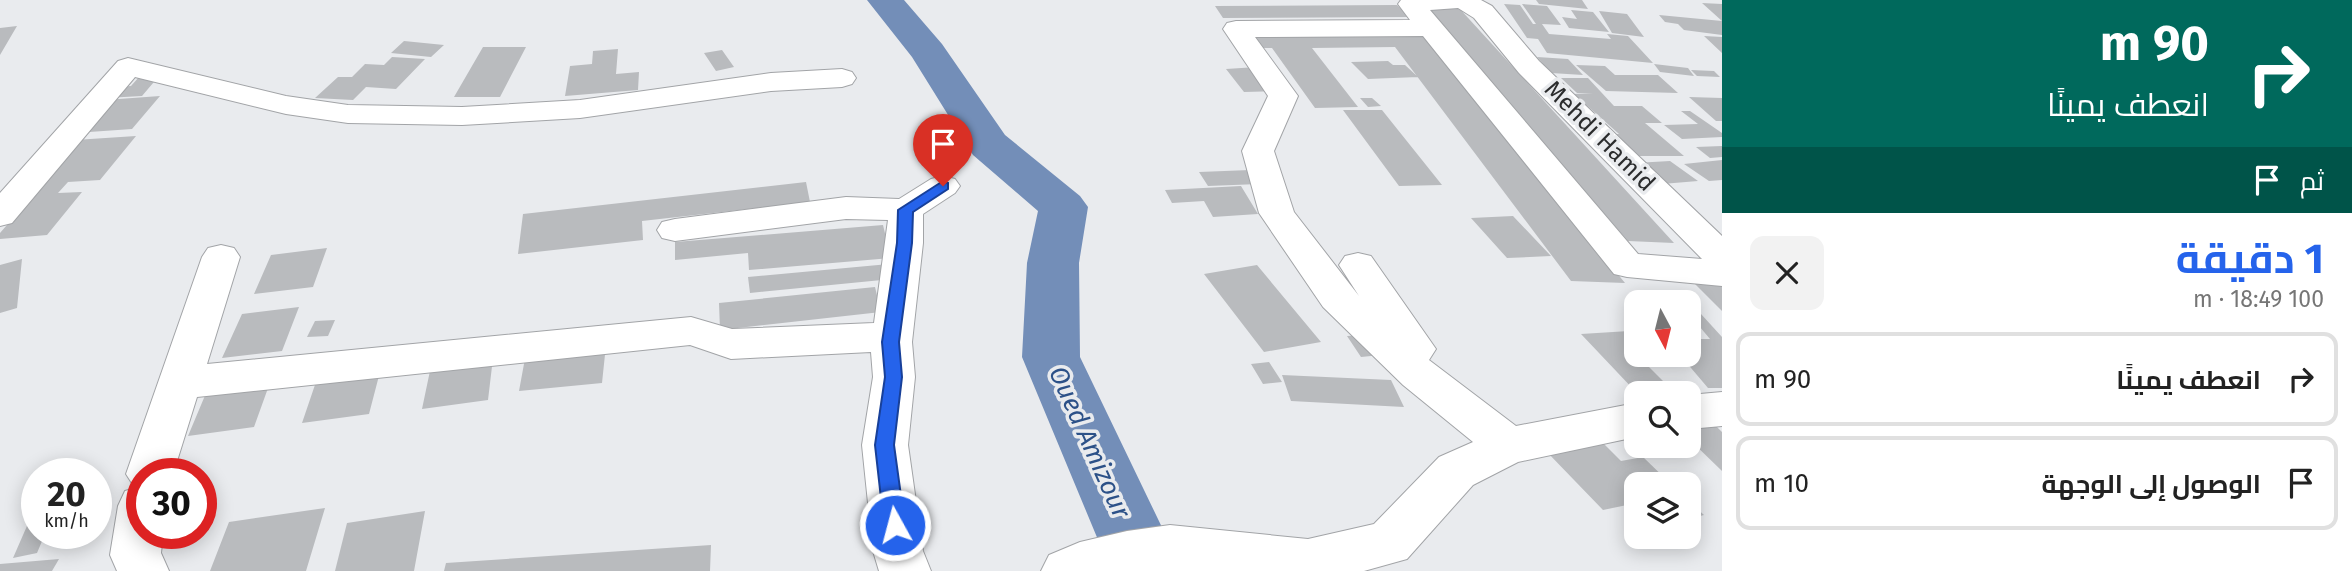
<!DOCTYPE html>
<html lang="ar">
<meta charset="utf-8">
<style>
body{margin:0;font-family:"Fira Sans",Cairo,sans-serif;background:#f2f2f2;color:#222;direction:rtl;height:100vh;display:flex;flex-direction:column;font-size:26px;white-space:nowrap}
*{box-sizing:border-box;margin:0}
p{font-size:23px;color:#767676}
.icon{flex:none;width:38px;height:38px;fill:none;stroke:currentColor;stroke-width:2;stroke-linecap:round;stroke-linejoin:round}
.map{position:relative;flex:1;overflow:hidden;direction:ltr}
.sheet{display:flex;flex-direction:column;background:#fff;width:630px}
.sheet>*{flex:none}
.banner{background:#00695c;color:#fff;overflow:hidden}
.needle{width:46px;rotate:173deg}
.buttons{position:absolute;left:1624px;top:290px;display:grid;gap:14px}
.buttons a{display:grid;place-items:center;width:77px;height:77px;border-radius:14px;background:#fff;box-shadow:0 4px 18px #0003;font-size:35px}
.speed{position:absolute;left:21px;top:458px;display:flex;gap:14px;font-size:35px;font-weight:700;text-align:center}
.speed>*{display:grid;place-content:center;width:91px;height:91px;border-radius:50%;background:#fff;box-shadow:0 4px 18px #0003;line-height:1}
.speed small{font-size:18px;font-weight:400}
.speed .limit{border:10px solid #d22;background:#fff;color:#111}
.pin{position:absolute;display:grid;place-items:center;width:60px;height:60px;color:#fff;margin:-72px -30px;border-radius:50% 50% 50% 0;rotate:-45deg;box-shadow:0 0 7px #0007}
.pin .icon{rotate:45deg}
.me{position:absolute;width:77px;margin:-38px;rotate:353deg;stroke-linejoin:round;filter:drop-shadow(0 0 5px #0008)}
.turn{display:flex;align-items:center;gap:24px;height:147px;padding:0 28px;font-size:32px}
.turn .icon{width:91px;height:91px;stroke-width:2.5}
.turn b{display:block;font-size:49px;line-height:60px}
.then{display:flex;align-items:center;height:66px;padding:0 28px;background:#0003;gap:14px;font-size:26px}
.round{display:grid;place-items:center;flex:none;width:74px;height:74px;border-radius:14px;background:#f2f2f2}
.summary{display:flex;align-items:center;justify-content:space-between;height:119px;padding:0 28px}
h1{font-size:42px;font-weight:700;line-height:52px;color:#2563eb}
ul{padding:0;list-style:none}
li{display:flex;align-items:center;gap:21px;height:94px;margin:0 14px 10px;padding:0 14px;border:4px solid #e0e0e0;border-radius:14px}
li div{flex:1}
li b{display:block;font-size:26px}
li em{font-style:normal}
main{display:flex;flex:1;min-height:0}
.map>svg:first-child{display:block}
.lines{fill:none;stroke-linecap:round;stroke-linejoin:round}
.river{fill:#738eb8;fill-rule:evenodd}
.building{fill:#b9bbbe}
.minor-casing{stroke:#a2a4a7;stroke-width:2}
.minor{fill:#fff;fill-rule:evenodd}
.route{fill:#2563eb;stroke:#184099;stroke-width:2}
.labels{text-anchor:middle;stroke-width:7;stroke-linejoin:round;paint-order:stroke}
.street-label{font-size:24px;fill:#2b2c2d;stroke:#e9ebee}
.water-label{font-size:26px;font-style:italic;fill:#2c5188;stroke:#e9ebee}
</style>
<main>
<section class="sheet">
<div class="banner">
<div class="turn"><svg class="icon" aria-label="right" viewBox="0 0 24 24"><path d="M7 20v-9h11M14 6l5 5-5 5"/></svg><div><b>90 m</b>انعطف يمينًا</div></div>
<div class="then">ثم<svg class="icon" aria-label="arrive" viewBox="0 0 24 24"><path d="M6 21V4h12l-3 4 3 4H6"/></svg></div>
</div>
<div class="summary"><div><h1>1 دقيقة</h1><p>100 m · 18:49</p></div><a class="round"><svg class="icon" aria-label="close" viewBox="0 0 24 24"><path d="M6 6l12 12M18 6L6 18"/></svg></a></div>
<ul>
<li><svg class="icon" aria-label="right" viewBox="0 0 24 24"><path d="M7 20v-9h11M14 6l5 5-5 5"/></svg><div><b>انعطف يمينًا</b></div><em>90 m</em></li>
<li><svg class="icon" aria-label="arrive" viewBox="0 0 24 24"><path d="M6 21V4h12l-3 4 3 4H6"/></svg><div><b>الوصول إلى الوجهة</b></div><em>10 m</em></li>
</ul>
</section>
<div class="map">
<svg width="1722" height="571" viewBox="0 0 1722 571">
<rect width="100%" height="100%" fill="#e9ebee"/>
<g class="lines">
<!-- river -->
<path class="river" d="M867,0H904L942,44L1005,135L1080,196L1088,207L1079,263L1080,357L1183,571H1111L1022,357L1027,263L1038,211L973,155L912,57Z"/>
</g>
<!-- building -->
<path class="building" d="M1536,0H1582L1588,9L1539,4Z
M1702,3L1722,4V21Z
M1504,4L1520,5L1533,24H1536L1522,4L1547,6L1561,25L1542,24L1549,34L1611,39L1607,34L1628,36L1653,63L1547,53L1538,39L1527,38Z
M1397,5L1410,17L1223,18L1215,6Z
M1426,7L1459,8L1674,243L1628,241Z
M1571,10L1593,12L1609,32L1569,28L1562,17L1577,19Z
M1599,11L1627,14L1644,37L1612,33Z
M1659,15L1722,21V35L1684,30L1678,24L1665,22Z
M17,26L0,55V28Z
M1242,30H1419L1625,283L1571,281L1395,47L1312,48L1358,107L1315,108L1272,48H1254Z
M1704,36L1722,37V53Z
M404,41L444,45L431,57L391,53Z
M483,47H526L500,97H454Z
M618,49L616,74L639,72L638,90L565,96L570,66L592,64L593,51Z
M722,50L734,67L716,71L704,53Z
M392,57L425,59L396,89L366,87L353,100L315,98L338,77H352L365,64L384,65Z
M1537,57L1568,59L1583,75L1551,73Z
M1388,61L1393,65H1405L1418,77L1368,79L1351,62Z
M1654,64L1688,68L1694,76L1660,72Z
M1576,65L1605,66L1615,75H1658L1678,93L1606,91Z
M1257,67L1277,91L1244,92L1226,69Z
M1691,70L1714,71L1720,77L1697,76Z
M159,76L142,96L106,98L116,87L131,86L139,77Z
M1561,78H1588L1614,106H1642L1662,123H1645L1684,156H1628L1604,134H1619L1574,94L1593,93H1577Z
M160,96L132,129L75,133L105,100Z
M1689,97L1722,98V121H1716Z
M1360,98H1372L1381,106L1368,107Z
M1343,110H1382L1442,185L1399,186Z
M1681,111H1690L1722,133V137L1682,139L1664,125L1698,124Z
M136,136L100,180L68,182L58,193L82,192L47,235L0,239V233L46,180L75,140Z
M1722,146V157L1710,158L1696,147Z
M1722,160V180L1709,181L1684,164Z
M1670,161L1698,181L1662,184L1635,163Z
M1250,170L1259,184L1208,186L1199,172Z
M806,182L810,202L642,221L643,240L518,254L523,214Z
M1241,186L1258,214L1213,217L1204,201L1172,203L1165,190Z
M1513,216L1551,256L1507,258L1471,218Z
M883,225L891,258L749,270L748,253L675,260V242Z
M327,248L313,287L254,294L271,255Z
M22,259L17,308L0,313V265Z
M889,264L892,279L750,293L748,277Z
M1257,265L1321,342L1264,352L1204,274Z
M1694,283H1718L1722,286V311Z
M875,287L881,312L720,330L719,303Z
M299,307L282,351L222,358L242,314Z
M1689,314H1701L1722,337V388H1708L1680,355H1689V339H1710Z
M335,320L328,336L307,337L315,321Z
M1629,331L1636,338V345L1628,346L1671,389L1635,391L1581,334Z
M1366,335L1381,355L1361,357L1347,336Z
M606,345L602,383L519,391L526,353Z
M493,358L488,400L422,409L431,366Z
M1269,362L1282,382L1263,384L1251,364Z
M381,368L369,414L302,423L318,376Z
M1282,375L1391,380L1404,407L1291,401Z
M272,377L254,427L188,436L209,386Z
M1710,420L1722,432V471L1689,439V423Z
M1600,440L1621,461L1643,457L1672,485H1636V515L1627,505L1603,510L1546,451Z
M1689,501L1704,515L1689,519Z
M37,503V534H45L37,553L13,558Z
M325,508L306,571H210L229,522Z
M425,511L414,571H335L347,523Z
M711,545L710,571H444L446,563Z
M59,559L52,571H0V564Z"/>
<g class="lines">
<!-- minor casing -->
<g class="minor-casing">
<path id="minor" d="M1401,0H1481L1492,6L1539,61L1722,236V286L1627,277L1614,274L1423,36L1255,37L1298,96L1274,151L1294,212L1359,296L1339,265L1345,256L1358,253L1371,256L1436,349L1429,360L1516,426L1636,403V437L1518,462L1473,485L1407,559L1364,571H1041L1049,555L1080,542L1127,531L1170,525L1308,539L1374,524L1439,457L1473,442L1403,385L1323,307L1259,213L1242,151L1268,96L1223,29L1227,23L1236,21L1410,20L1398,4ZM1458,8L1474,18L1519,73L1702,259L1638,254L1430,10Z
M128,58L286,96L348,105L462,107L580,100L771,73L842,69L852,72L856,78L852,84L842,87L771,91L580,118L462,125L348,123L286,114L135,77L12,223L0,226V193L118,61Z
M943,176L955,179L960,186L955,193L923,214V243L912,342L915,377L908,445L923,551L931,571H879L873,551L862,445L873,377L871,352L731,359L690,345L197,397L173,474H142V534H163L161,553L169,571H117L110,555L118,506L125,491L135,488L126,474L202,257L208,248L221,245L234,248L240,257L207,364L691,317L732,329L874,323L888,220L846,219L675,241L662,238L657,230L662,222L675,219L846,197L899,199L931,179Z
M1722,392V426L1689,429V395Z"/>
</g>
<!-- minor -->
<use href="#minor" class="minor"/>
</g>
<!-- route -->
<path class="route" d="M943,181L948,183V189L913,212L912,243L899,342L902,377L894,445L905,525L902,531L895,533L887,531L884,525L875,445L885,377L882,342L897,243L898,210Z"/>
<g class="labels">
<!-- street labels -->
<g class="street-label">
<text transform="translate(1600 136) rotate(45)" y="8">Mehdi Hamid</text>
</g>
<!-- water labels -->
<g class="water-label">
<text transform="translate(1090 442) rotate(66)" y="9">Oued Amizour</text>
</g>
</g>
</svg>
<div class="buttons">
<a><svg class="needle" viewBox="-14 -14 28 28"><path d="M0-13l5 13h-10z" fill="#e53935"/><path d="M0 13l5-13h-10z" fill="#767676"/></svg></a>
<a><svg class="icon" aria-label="search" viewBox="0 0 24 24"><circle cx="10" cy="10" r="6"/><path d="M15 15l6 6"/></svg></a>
<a><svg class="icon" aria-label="layers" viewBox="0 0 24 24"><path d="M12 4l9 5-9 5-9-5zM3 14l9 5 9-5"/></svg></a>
</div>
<div class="speed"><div>20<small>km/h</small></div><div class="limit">30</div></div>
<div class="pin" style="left:943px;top:186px;background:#d93025"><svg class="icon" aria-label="arrive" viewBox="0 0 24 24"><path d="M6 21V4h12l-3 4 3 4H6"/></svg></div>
<svg class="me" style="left:895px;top:525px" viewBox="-20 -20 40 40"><circle r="17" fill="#2563eb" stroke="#fff" stroke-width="3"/><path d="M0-11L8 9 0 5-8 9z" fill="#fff"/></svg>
</div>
</main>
